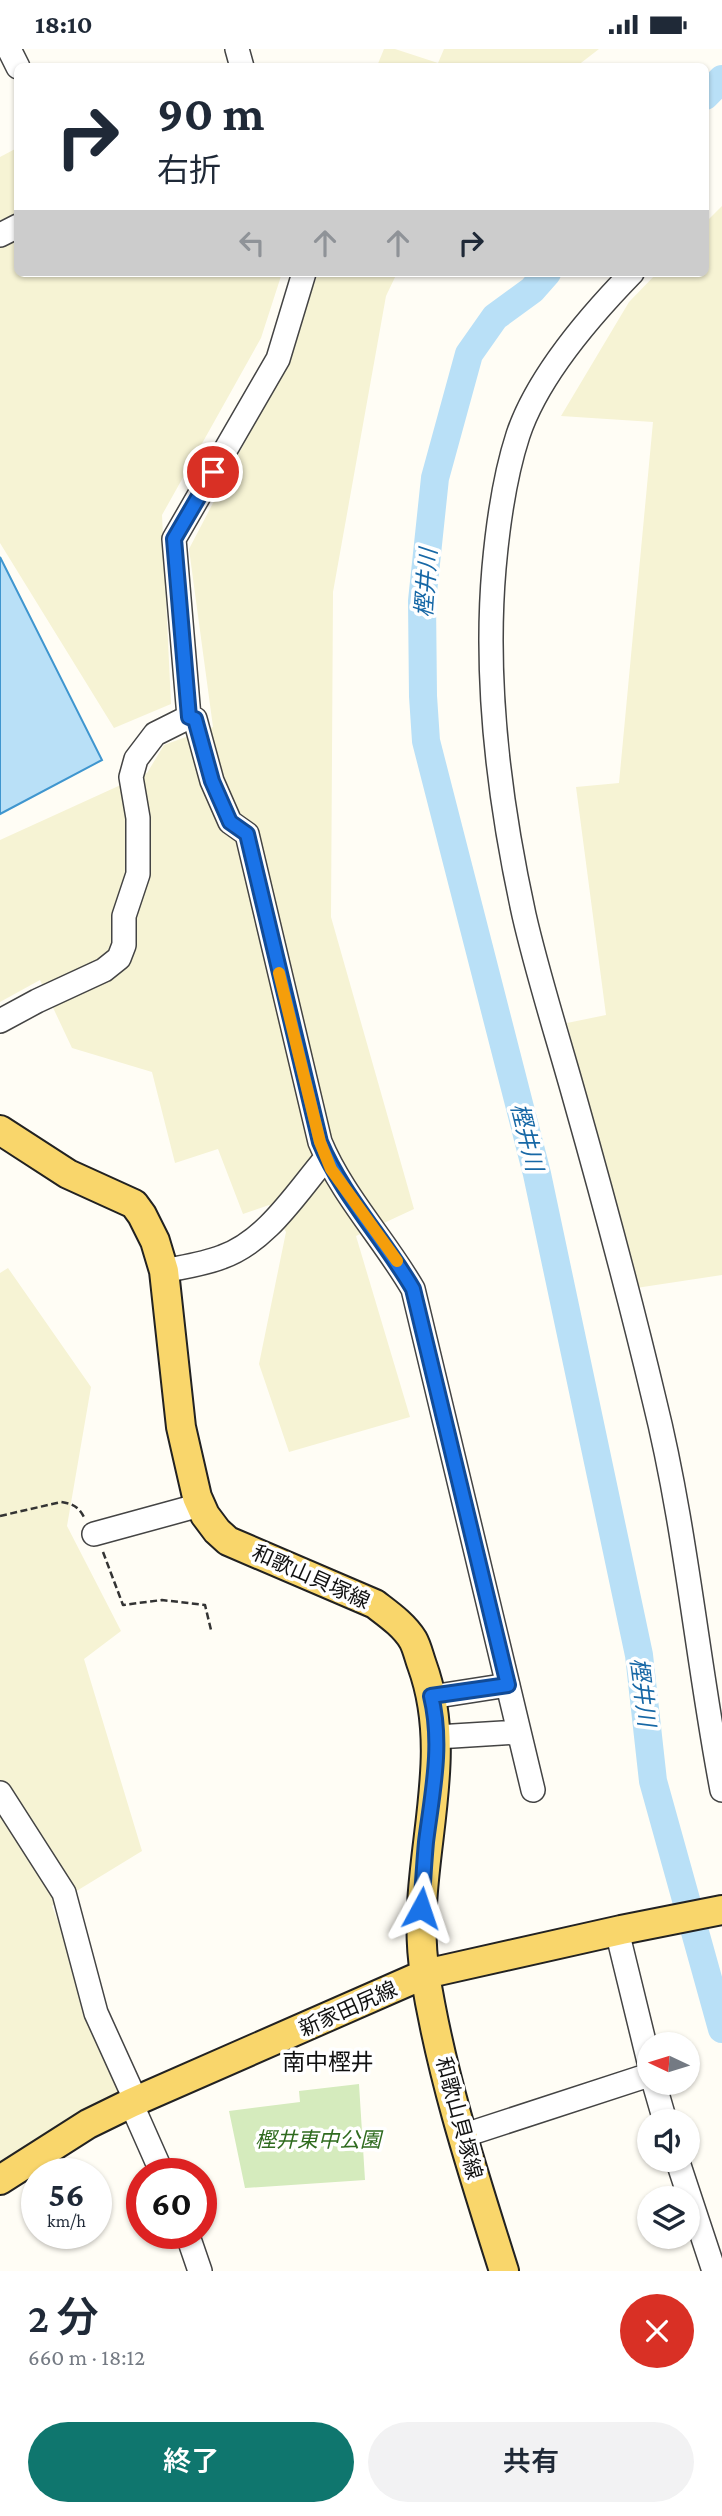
<!DOCTYPE html>
<html lang="ja">
<meta charset="utf-8">
<style>
body{margin:0;font-family:"Crimson Pro","Noto Sans JP",serif;background:#f2f2f3;color:#1f2937;height:100vh;display:flex;flex-direction:column;font-size:26px;white-space:nowrap}
*{box-sizing:border-box;margin:0}
p{font-size:23px;color:#747a83}
.icon{flex:none;width:38px;height:38px;fill:none;stroke:currentColor;stroke-width:2;stroke-linecap:round;stroke-linejoin:round}
.map{position:relative;height:2222px;overflow:hidden}
.side{display:flex;flex-direction:column;background:#fff;flex:1}
.side>*{flex:none}
.guide{position:absolute;left:14px;top:14px;width:695px;height:214px;border-radius:10px;box-shadow:0 2px 5px #0004;background:#fff;color:#1f2937;overflow:hidden}
.needle{width:46px;rotate:274deg}
.buttons{position:absolute;left:637px;top:1983px;display:grid;gap:14px}
.buttons a{display:grid;place-items:center;width:63px;height:63px;border-radius:50%;background:#fff;box-shadow:0 2px 5px #0004;font-size:35px}
.speed{position:absolute;left:21px;top:2109px;display:flex;gap:14px;font-size:35px;font-weight:700;text-align:center}
.speed>*{display:grid;place-content:center;width:91px;height:91px;border-radius:50%;background:#fff;box-shadow:0 2px 5px #0004;line-height:1}
.speed small{font-size:18px;font-weight:400}
.speed .limit{border:10px solid #d22;background:#fff;color:#111}
.pin{position:absolute;display:grid;place-items:center;width:60px;height:60px;color:#fff;margin:-30px;border:4px solid #fff;border-radius:50%;box-shadow:0 2px 7px #0007}
.me{position:absolute;width:77px;margin:-38px;rotate:5deg;stroke-linejoin:round;filter:drop-shadow(0 0 5px #0008)}
.turn{display:flex;align-items:center;gap:24px;height:147px;padding:0 28px;font-size:32px}
.turn .icon{width:91px;height:91px;stroke-width:2.5}
.turn b{display:block;font-size:49px;line-height:60px}
.lanes{display:flex;align-items:center;height:66px;padding:0 28px;background:#0003;justify-content:center;gap:35px;direction:ltr}
.lanes .off{opacity:.35}
.round{display:grid;place-items:center;flex:none;width:74px;height:74px;border-radius:37px;background:#f2f2f3}
.summary{display:flex;align-items:center;justify-content:space-between;height:119px;padding:0 28px}
h1{font-size:42px;font-weight:600;line-height:52px}
.primary-button{display:flex;gap:14px;margin-top:auto;padding:14px 28px}
.primary-button a{flex:1;height:80px;border-radius:42px;background:#0f766e;color:#fff;font-size:28px;font-weight:600;line-height:80px;text-align:center}
.primary-button a+a{background:#f2f2f3;color:#1f2937}
.status{display:flex;justify-content:space-between;align-items:center;height:49px;padding:0 35px;background:#fff;direction:ltr}
.status svg{height:19px;fill:currentColor}
.map>svg:first-child{display:block}
.farmland{fill:#f6f3d4}
.green{fill:#d5ebbd}
.water{fill:#b9e0f7;stroke:#3f96cf;stroke-width:2}
.lines{fill:none;stroke-linecap:round;stroke-linejoin:round}
.river{stroke:#b9e0f7;stroke-width:28}
.minor-casing{stroke:#444;stroke-width:26}
.major-casing{stroke:#222;stroke-width:32}
.path{stroke:#333;stroke-width:2.5;stroke-dasharray:7 3.5;stroke-linecap:butt}
.minor{stroke:#fff;stroke-width:23}
.major{stroke:#f9d66b;stroke-width:28}
.route-casing{stroke:#114b97;stroke-width:18}
.route{stroke:#1a73e8;stroke-width:12}
.slow{stroke:#f59e0b;stroke-width:12}
.labels{text-anchor:middle;stroke-width:7;stroke-linejoin:round;paint-order:stroke}
.street-label{font-size:21px;fill:#111;stroke:#fff}
.park-label{font-size:21px;font-style:italic;fill:#2f6b1f;stroke:#fff}
.water-label{font-size:23px;font-style:italic;fill:#1768a6;stroke:#fff}
.neighbourhood-label{font-size:23px;fill:#111;stroke:#fff}
</style>
<div class="status"><b>18:10</b><svg viewBox="0 0 49 12"><path d="M0 12V9h3v3zM5 12V6h3v6zM10 12V3h3v9zM15 12V0h3v12zM26 1h20v11H26zM47 4h2v5h-2z"/></svg></div>
<div class="map">
<svg width="722" height="2222" viewBox="0 0 722 2222">
<rect width="100%" height="100%" fill="#fffdf5"/>
<!-- farmland -->
<path class="farmland" d="M384,0H395L438,14L444,0H599L577,17H377Z
M17,99L18,224H282L261,289L162,466L171,655L114,679L0,494V108Z
M722,157V1226L636,1239L567,974L606,966L576,738L619,734L653,373L561,367L629,253L657,224H705V174Z
M318,224H397L386,247L333,543L331,868L414,1160L356,1187L410,1368L289,1403L259,1315L286,1183L269,1156L243,1165L218,1100L175,1114L152,1023L72,999L40,931L0,953V791L147,724L164,696L213,678L189,500L283,320Z
M8,1219L91,1338L67,1477L121,1582L84,1610L142,1802L52,1857L125,2045L0,2119V1224Z"/>
<!-- green -->
<path class="green" d="M359,2035L365,2131L245,2139L229,2062L300,2053L299,2042Z"/>
<!-- water -->
<path class="water" d="M0,508L102,711L0,765Z"/>
<g class="lines">
<!-- river -->
<path class="river" d="M705,47L722,30
M547,224L532,241L495,268L469,305L435,429L422,552L423,647L426,692L537,1125L639,1606L653,1732L722,1980"/>
<!-- minor casing -->
<g class="minor-casing">
<path id="minor" d="M9,0L18,18
M237,0L242,18
M0,186L18,177
M632,224C590,267 537,329 518,386C504,429 498,474 494,519C484,635 499,752 524,866C538,927 558,989 575,1050C603,1149 630,1249 654,1350C686,1478 697,1611 722,1741
M189,668L195,670L212,732L230,773L247,785L320,1093C342,1146 384,1190 413,1240L533,1741
M0,972L37,952L104,921L119,909L124,896V867L138,825V769L131,728L136,710L155,685L189,668L174,490L278,310L304,224
M164,1222C183,1218 204,1215 222,1208C267,1192 296,1144 326,1109
M94,1485L200,1456
M431,1648L508,1636
M437,1688L519,1683
M0,1744L64,1844L96,1964L136,2052
M617,1882L649,2013
M654,2034L665,2072
M131,2054L162,2124
M462,2087L649,2026
M677,2110L714,2222
M187,2184L200,2222"/>
</g>
<!-- major casing -->
<g class="major-casing">
<path id="major" d="M0,1081L68,1125L134,1155L142,1166L155,1192L164,1222L181,1378L197,1448L205,1466L217,1482L228,1492L375,1555C388,1565 404,1576 413,1591C417,1598 419,1608 422,1616C459,1718 408,1820 425,1925C441,2026 473,2124 504,2222
M0,2131L88,2075L131,2054L425,1925L621,1881L722,1861"/>
</g>
<!-- path -->
<path class="path" d="M0,1467L61,1453C74,1455 79,1458 85,1470
M103,1503L123,1556L162,1551L205,1556L211,1581"/>
<!-- minor -->
<use href="#minor" class="minor"/>
<!-- major -->
<use href="#major" class="major"/>
</g>
<g class="lines">
<!-- route casing -->
<g class="route-casing">
<path id="route" d="M213,423L174,490L189,668L195,670L212,732L230,773L247,785L320,1093C342,1146 384,1190 413,1240L508,1636L431,1647C443,1696 432,1745 426,1793C424,1815 423,1837 421,1859"/>
</g>
<!-- route -->
<use href="#route" class="route"/>
<!-- slow -->
<path class="slow" d="M279,924L320,1093L331,1120L397,1212"/>
</g>
<g class="labels">
<!-- street labels -->
<g class="street-label">
<text transform="translate(311 1528) rotate(24)" y="7">和歌山貝塚線</text>
<text transform="translate(348 1960) rotate(-24)" y="7">新家田尻線</text>
<text transform="translate(459 2069) rotate(75)" y="7">和歌山貝塚線</text>
</g>
<!-- park labels -->
<g class="park-label">
<text x="318" y="2098">樫井東中公園</text>
</g>
<!-- water labels -->
<g class="water-label">
<text transform="translate(426 534) rotate(-86)" y="8">樫井川</text>
<text transform="translate(527 1088) rotate(76)" y="8">樫井川</text>
<text transform="translate(643 1643) rotate(83)" y="8">樫井川</text>
</g>
<!-- neighbourhood labels -->
<g class="neighbourhood-label">
<text x="328" y="2021">南中樫井</text>
</g>
</g>
</svg>
<div class="buttons">
<a><svg class="needle" viewBox="-14 -14 28 28"><path d="M0-13l5 13h-10z" fill="#e53935"/><path d="M0 13l5-13h-10z" fill="#747a83"/></svg></a>
<a><svg class="icon" aria-label="sound" viewBox="0 0 24 24"><path d="M4 9h4l5-4v14l-5-4H4zM17 9q2 3 0 6"/></svg></a>
<a><svg class="icon" aria-label="layers" viewBox="0 0 24 24"><path d="M12 4l9 5-9 5-9-5zM3 14l9 5 9-5"/></svg></a>
</div>
<div class="speed"><div>56<small>km/h</small></div><div class="limit">60</div></div>
<div class="pin" style="left:213px;top:423px;background:#d93025"><svg class="icon" aria-label="arrive" viewBox="0 0 24 24"><path d="M6 21V4h12l-3 4 3 4H6"/></svg></div>
<svg class="me" style="left:421px;top:1859px" viewBox="-20 -20 40 40"><path d="M0-17L14 15 0 8-14 15z" fill="#1a73e8" stroke="#fff" stroke-width="4"/></svg>
<div class="guide">
<div class="turn"><svg class="icon" aria-label="right" viewBox="0 0 24 24"><path d="M7 20v-9h11M14 6l5 5-5 5"/></svg><div><b>90 m</b>右折</div></div>
<div class="lanes"><svg class="icon off" aria-label="left" viewBox="0 0 24 24"><path d="M17 20v-9H6M10 6l-5 5 5 5"/></svg><svg class="icon off" aria-label="ahead" viewBox="0 0 24 24"><path d="M12 20V5M6 11l6-6 6 6"/></svg><svg class="icon off" aria-label="ahead" viewBox="0 0 24 24"><path d="M12 20V5M6 11l6-6 6 6"/></svg><svg class="icon" aria-label="right" viewBox="0 0 24 24"><path d="M7 20v-9h11M14 6l5 5-5 5"/></svg></div>
</div>
</div>
<section class="side">
<div class="summary"><div><h1>2 分</h1><p>660 m · 18:12</p></div><a class="round" style="background:#d93025;color:#fff"><svg class="icon" aria-label="close" viewBox="0 0 24 24"><path d="M6 6l12 12M18 6L6 18"/></svg></a></div>
<div class="primary-button"><a>終了</a><a>共有</a></div>
</section>
